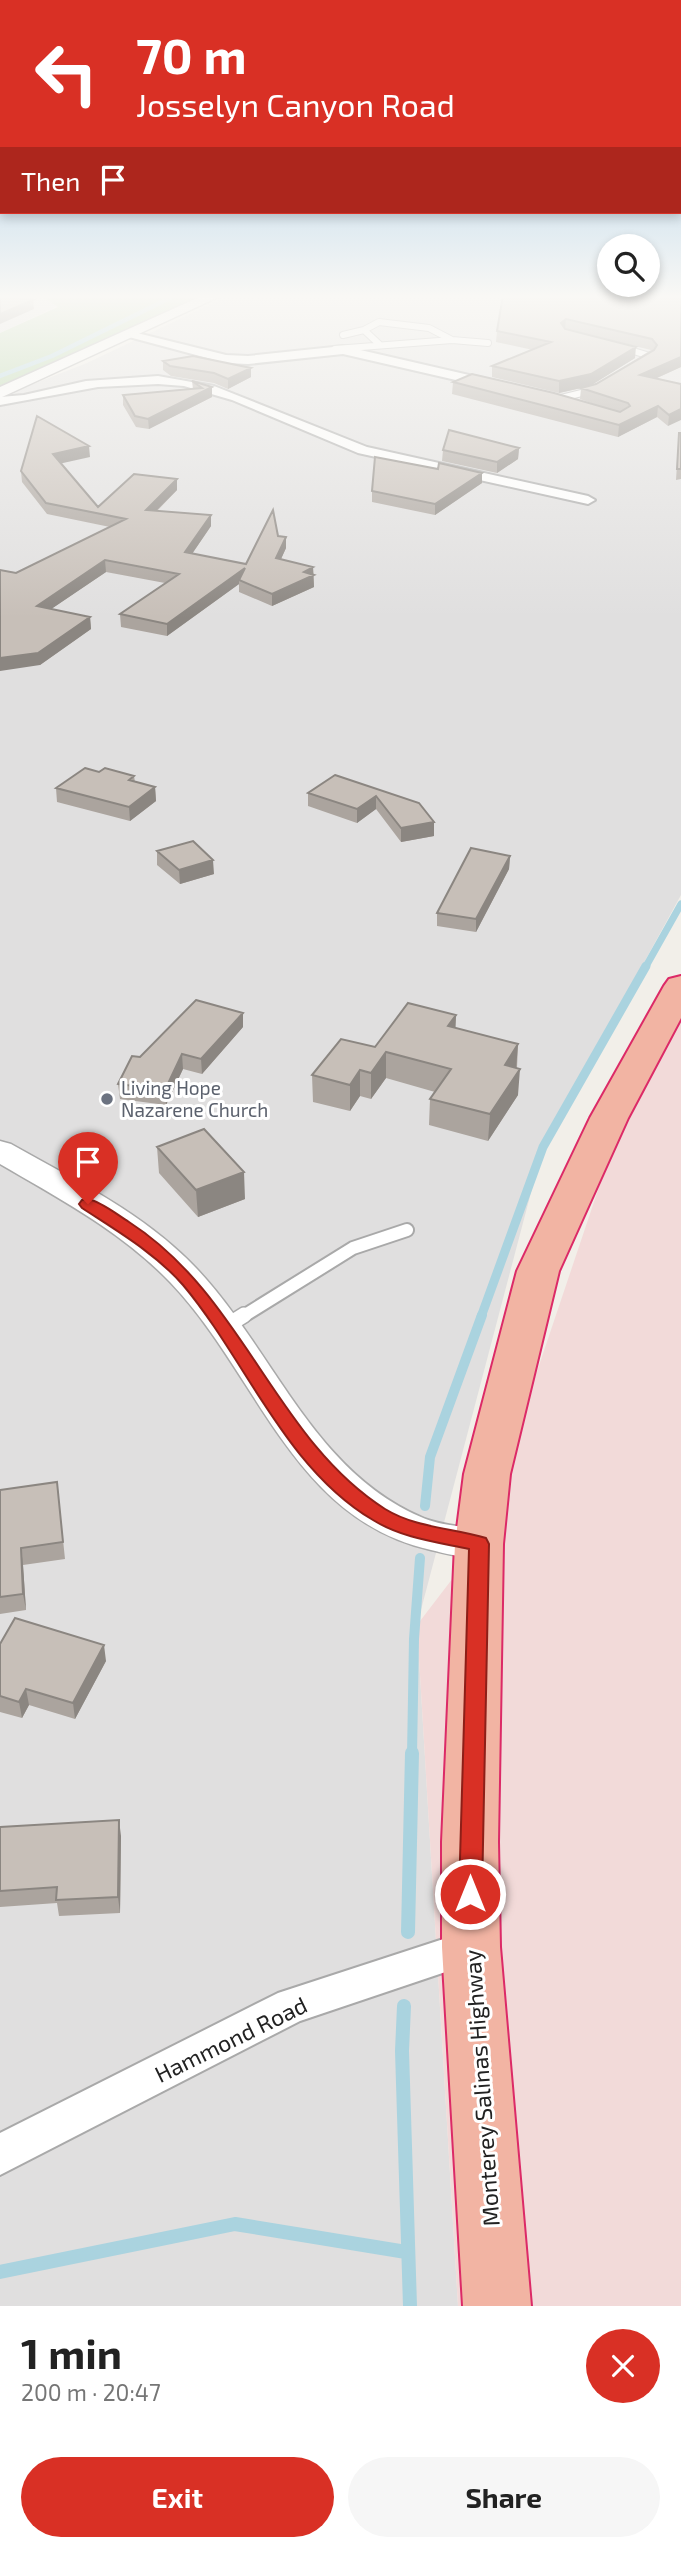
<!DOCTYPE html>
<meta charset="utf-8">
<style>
body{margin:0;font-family:"Exo 2",sans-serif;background:#f6f6f6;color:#222;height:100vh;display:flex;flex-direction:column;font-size:26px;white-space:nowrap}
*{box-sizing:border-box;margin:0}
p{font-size:23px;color:#767676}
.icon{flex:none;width:38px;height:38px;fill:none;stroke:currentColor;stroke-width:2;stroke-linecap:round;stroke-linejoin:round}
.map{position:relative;height:2306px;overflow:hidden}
.details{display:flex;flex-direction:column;background:#fff;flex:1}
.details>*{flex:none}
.guide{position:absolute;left:0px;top:0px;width:682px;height:214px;box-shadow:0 4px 10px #0003;background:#d93025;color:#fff;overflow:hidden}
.buttons{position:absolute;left:597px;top:234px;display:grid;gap:14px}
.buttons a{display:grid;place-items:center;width:63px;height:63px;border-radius:50%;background:#fff;box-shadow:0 4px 10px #0003;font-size:35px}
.pin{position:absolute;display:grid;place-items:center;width:60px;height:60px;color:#fff;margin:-72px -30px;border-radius:50% 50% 50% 0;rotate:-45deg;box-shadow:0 0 7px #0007}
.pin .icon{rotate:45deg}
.me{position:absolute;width:77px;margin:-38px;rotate:0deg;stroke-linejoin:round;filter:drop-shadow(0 0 5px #0008)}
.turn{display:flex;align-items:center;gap:24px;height:147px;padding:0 21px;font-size:32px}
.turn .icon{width:91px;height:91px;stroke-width:2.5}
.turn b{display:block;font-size:49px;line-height:60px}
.then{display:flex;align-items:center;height:66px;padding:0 21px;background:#0003;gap:14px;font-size:26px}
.round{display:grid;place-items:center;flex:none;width:74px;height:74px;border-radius:37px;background:#f6f6f6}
.head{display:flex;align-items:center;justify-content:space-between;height:119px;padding:0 21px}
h1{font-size:42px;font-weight:700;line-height:52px}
.action{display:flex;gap:14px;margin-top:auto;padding:14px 21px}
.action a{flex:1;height:80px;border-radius:42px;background:#d93025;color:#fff;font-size:28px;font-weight:700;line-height:80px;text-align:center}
.action a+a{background:#f6f6f6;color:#222}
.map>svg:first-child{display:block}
.residential{fill:#e0dfdf}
.commercial{fill:#f2dad9}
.forest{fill:#add19e}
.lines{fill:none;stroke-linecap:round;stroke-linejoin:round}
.stream-far4{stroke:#aad3df;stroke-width:4.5}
.stream-far3{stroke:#aad3df;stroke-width:7}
.stream-far2{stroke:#aad3df;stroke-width:9}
.stream-far1{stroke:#aad3df;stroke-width:10}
.stream{stroke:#aad3df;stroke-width:14}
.service-far2-casing{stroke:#a9a9a9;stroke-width:8}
.service-far1-casing{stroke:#a9a9a9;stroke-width:16}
.service-casing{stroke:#a9a9a9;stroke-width:18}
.minor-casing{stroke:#a9a9a9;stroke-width:4}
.tertiary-casing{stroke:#a9a9a9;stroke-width:3}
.trunk-casing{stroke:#dc2a67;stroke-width:4}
.service-far2{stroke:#fff;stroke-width:6}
.service-far1{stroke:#fff;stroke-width:12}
.service{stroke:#fff;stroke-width:15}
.minor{fill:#fff;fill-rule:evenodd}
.tertiary{fill:#fff;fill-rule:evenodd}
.trunk{fill:#f2b4a3;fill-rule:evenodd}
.wall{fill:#aba49e}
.shaded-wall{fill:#8b8681}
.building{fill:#c7bfb8;stroke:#8b8681;stroke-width:2}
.route{fill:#d93025;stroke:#8d1f18;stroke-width:2}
.worship-dot{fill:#6b7280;stroke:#fff;stroke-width:2.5}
.labels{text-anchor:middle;stroke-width:6;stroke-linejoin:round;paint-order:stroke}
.worship-label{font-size:19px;fill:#5b616d;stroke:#fff;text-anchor:start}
.near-street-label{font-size:23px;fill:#222;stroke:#fff}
</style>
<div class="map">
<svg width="681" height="2306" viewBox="0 0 681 2306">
<rect width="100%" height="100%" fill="#f2efe9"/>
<!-- residential -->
<path class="residential" d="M0,295H41L58,306L0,333Z
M230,295H681V895L543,1147L417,1625L458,2306H0V397L87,363Z"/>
<!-- commercial -->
<path class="commercial" d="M681,1005V2306H458L417,1625L479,1544L635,1080Z"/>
<!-- forest -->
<path class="forest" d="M41,295H207L0,388V333L58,307Z"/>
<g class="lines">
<!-- stream-far4 -->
<path class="stream-far4" d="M0,376L52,356L176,295"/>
<!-- stream-far3 -->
<path class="stream-far3" d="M645,968L681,904"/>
<!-- stream-far2 -->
<path class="stream-far2" d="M481,1317L543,1147L646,966"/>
<!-- stream-far1 -->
<path class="stream-far1" d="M425,1506L430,1457L482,1315
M412,1755L414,1639L420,1558"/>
<!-- stream -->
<path class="stream" d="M408,1932L412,1753
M404,2006L402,2051L410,2306
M0,2272L235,2224L406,2252"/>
<!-- service-far2 casing -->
<g class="service-far2-casing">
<path id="service-far2" d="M343,335L364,330
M452,340L488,343
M620,347L650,356L642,361
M335,349L452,340L429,328L379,322L364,330L379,344
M557,399L594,390"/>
</g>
<!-- service-far1 casing -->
<g class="service-far1-casing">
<path id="service-far1" d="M242,1317L353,1248L407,1230"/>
</g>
<!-- service casing -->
<g class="service-casing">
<path id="service" d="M225,1327L244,1315"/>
</g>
<!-- minor casing -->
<g class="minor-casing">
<path id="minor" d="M133,332L226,355L248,356L343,346L495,381L501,385L495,389L343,354L248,364L226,363L129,337L127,335Z
M158,376L214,386L367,447L588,496L595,500L588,504L358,453L232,400L184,386L158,384L98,387L0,405V397L24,395L86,381Z
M471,1930L484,1935L490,1947L484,1959L300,2021L0,2175V2133L278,1993Z"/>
</g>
<!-- tertiary casing -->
<g class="tertiary-casing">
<path id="tertiary" d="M204,295H223L0,398V387Z
M0,1141L11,1144C75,1180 145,1214 196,1268C273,1349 312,1470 421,1517C443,1527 470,1526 493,1533L499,1544L493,1555C473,1561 451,1555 431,1550C292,1519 258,1373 170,1282C122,1232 60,1199 0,1164Z"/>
</g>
<!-- trunk casing -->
<g class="trunk-casing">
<path id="trunk" d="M681,976V1018L628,1118L559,1271L510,1474L503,1544L498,1842L500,1947L531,2306H463L442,1947V1842L455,1544L464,1474L517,1271L590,1118L664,986L669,979Z"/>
</g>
<!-- service-far2 -->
<use href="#service-far2" class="service-far2"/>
<!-- service-far1 -->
<use href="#service-far1" class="service-far1"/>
<!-- service -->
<use href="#service" class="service"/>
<!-- minor -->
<use href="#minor" class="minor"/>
<!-- tertiary -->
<use href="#tertiary" class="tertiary"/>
<!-- trunk -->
<use href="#trunk" class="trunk"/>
</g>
<!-- wall -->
<path class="wall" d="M681,295V367L657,378L681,384L668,426L657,417L618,437L452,394L453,382L602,407L580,399L581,388L596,384L651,350L565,329L635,358L590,386L559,393L492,377V366L533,350L496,342L497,331Z
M163,361L251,368V377L228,389L214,383L171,376L163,370Z
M192,381L212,387V397L149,429L136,427L123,405V395L193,389Z
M679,433H681V479L676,480Z
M519,448L518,459L497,473L442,461L443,450Z
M90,457L61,463L98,507L177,479V490L157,511L211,515V526L192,554L246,564L278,536L286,548L281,559L313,567L314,587L272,606L239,592V584L167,636L121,627L120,614L165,583L106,572L51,609L90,617L91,629L40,665L16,573L110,527L47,514L22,482L21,471Z
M438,469L482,473V483L435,515L372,502V491Z
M99,772L134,776L135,782L155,787L156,801L130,821L57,802L56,788Z
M335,775L419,803L434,836L401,842L376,809L357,823L308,806V793Z
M157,851L214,874L180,884L157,865Z
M510,856L509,869L476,932L437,926V913Z
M456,1015L455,1028L518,1044L517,1068L518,1095L488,1141L429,1125L430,1099L435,1092L386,1078L371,1099L360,1096L350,1111L313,1102L312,1075L375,1047Z
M243,1027L202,1074L183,1069L166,1105L120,1099L118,1084L140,1057Z
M157,1147L245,1199L198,1217L159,1173Z
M57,1482L65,1559L23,1565L26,1610L0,1614V1490Z
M0,1644L106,1661L75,1719L29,1705L22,1718L0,1712Z
M0,1827L121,1836L120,1913L59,1916L57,1903L0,1907Z"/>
<!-- shaded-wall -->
<path class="shaded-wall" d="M16,295H34V297L13,306L12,297Z
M33,300L34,309L0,324V314Z
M566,319L565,329L561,323Z
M636,347L635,358L590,386L559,393V381Z
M681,357V367L639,386L640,375Z
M251,368V377L228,389V379Z
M212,387V397L149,429L148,419Z
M658,406L657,417L618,437L619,425Z
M681,409V420L668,426L669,415Z
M89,446L90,457L54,465L53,454Z
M519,448L518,459L497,473V462Z
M482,473V483L435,515V504Z
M177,479V490L146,521V510Z
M211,515V526L185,564V552Z
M286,537V548L276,570V558Z
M105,560L106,572L38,618L37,606Z
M313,567L314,587L272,606V594Z
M245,568L239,580V584L167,636V624Z
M90,617L91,629L40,665L0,671V658Z
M155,787L156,801L130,821L129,807Z
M376,796V809L357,823V809Z
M434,822V836L401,842V828Z
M510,856L509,869L476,932V919Z
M213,860L214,874L180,884L179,870Z
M243,1013V1027L202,1074L201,1059Z
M456,1015L455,1041L448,1026Z
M518,1044L516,1070L505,1065Z
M386,1052V1078L371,1099V1073Z
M182,1054L183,1069L166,1105L165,1090Z
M520,1069L518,1095L488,1141L490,1114Z
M360,1070V1096L350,1111V1085Z
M244,1172L245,1199L198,1217L196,1190Z
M21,1548L23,1565L26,1610L23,1594Z
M104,1645L106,1661L75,1719L73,1703Z
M26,1689L29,1705L22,1718L19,1702Z
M119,1820L121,1836L120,1913L118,1897Z"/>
<!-- building -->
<path class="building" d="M0,295H16L12,297L33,300L0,314Z
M503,295H681V357L640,375L681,384V409L669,415L658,406L619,425L453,382L472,374L554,393L620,412L630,406L628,403L581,388L596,384L654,350L657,345L652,339L566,319L561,323L565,329L636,347L591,374L559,381L492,366L551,342L497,331Z
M193,356L251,368L228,379L214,373L170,366L163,361Z
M192,381L212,387L148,419L135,416L123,395L202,388Z
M37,416L89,446L53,454L98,507L134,474L177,479L146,510L211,515L185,552L246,564L273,510L278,536L286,537L276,558L313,567L304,572L314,575L272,594L239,580L245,568L167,624L120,614L179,574L105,560L37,606L90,617L38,653L0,658V570L16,573L126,519L46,503L21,471Z
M449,430L519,448L497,462L443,450Z
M679,433H681V469H677Z
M375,457L438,469L439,463L482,473L435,504L372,491Z
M85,768L99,772L105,768L134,776L129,780L155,787L129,807L56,788Z
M335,775L419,803L434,822L401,828L376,796L357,809L308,793Z
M193,841L213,860L179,870L157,851Z
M471,848L510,856L476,919L437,913Z
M196,1000L243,1013L201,1059L182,1054L165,1090L118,1084L132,1056L140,1057Z
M408,1003L456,1015L448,1026L518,1044L505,1065L520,1069L490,1114L430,1099L451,1069L386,1052L371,1073L360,1070L350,1085L312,1075L341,1039L375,1047Z
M204,1129L244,1172L196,1190L157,1147Z
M57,1482L63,1542L21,1548L23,1594L0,1597V1490Z
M15,1618L104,1645L73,1703L26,1689L19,1702L0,1696V1644Z
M119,1820L118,1897L56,1900L57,1887L0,1891V1827Z"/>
<!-- sky -->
<linearGradient id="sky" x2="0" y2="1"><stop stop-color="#8fc0e4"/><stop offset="0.48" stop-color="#f9f8f5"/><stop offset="1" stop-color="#f9f8f5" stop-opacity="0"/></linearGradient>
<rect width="681" height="618" fill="url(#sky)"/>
<!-- route -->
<path class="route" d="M88,1199C102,1202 116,1214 129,1222C244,1296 275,1439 385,1509C416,1528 453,1528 486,1538L489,1544L482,1894L479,1902L470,1905L462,1902L459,1894L469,1549C436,1542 402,1538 373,1520C285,1468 246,1360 183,1285C155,1253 117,1231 82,1208L79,1204L82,1200Z"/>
<!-- markers -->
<circle class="worship-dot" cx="107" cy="1099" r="7"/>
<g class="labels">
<!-- worship labels -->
<g class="worship-label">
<text x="121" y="1095">Living Hope<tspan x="121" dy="22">Nazarene Church</tspan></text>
</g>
<!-- near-street labels -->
<g class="near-street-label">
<text transform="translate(231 2040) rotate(-26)" y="8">Hammond Road</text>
<text transform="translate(482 2088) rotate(-94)" y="8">Monterey Salinas Highway</text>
</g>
</g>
</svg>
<div class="buttons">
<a><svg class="icon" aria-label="search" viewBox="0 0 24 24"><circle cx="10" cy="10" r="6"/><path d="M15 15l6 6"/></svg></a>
</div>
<div class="pin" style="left:88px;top:1204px;background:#d93025"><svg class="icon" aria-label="arrive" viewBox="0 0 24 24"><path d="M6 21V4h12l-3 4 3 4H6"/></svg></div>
<svg class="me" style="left:470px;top:1894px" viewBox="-20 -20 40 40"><circle r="17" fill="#d93025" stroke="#fff" stroke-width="3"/><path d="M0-11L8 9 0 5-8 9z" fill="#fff"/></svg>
<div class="guide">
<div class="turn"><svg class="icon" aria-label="left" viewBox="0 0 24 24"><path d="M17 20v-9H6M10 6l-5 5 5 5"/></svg><div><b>70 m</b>Josselyn Canyon Road</div></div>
<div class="then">Then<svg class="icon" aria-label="arrive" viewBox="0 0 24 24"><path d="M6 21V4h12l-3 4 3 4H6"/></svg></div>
</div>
</div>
<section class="details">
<div class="head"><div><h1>1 min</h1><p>200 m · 20:47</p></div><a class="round" style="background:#d93025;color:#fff"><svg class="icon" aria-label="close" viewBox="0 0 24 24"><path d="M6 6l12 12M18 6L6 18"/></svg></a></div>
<div class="action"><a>Exit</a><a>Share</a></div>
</section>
